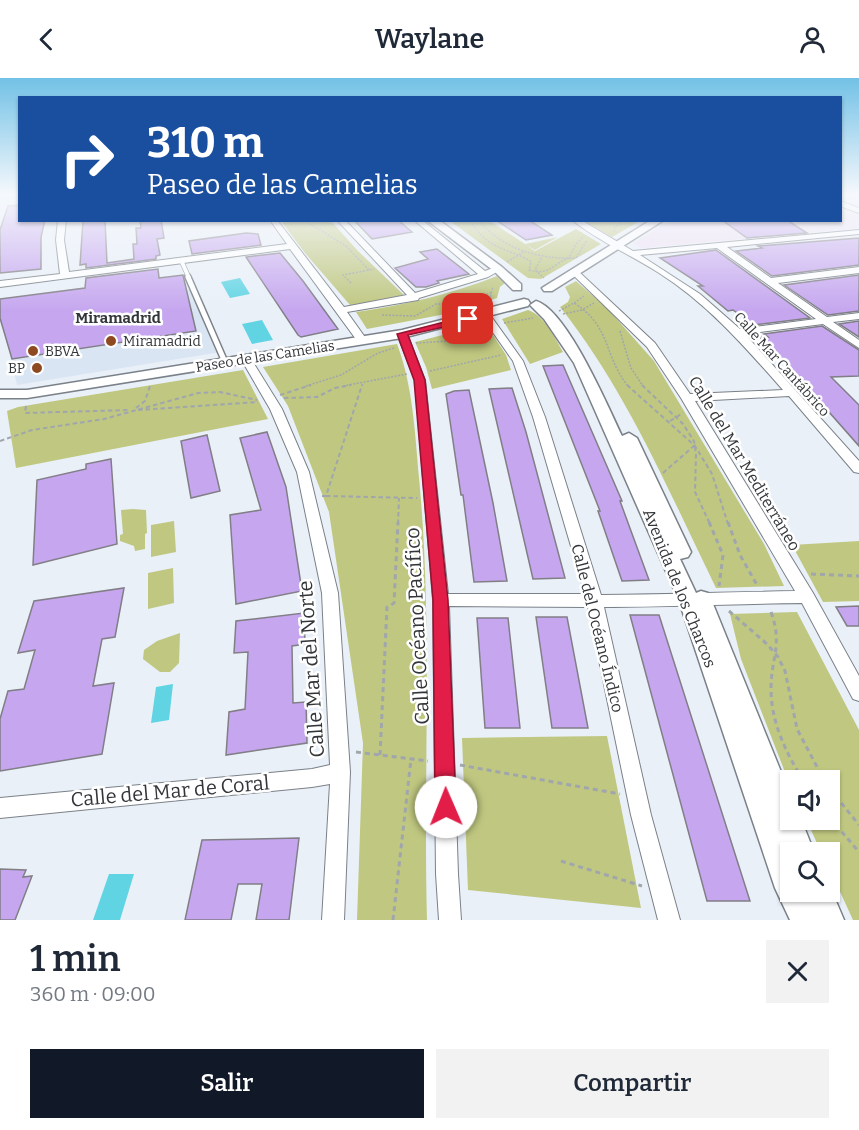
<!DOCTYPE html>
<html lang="es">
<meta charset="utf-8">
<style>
body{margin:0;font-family:Bitter,serif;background:#f2f2f3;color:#1f2937;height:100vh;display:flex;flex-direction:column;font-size:22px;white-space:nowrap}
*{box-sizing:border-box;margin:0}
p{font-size:20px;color:#747a83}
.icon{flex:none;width:33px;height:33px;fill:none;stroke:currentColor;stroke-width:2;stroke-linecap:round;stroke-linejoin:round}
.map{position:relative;height:842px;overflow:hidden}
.panel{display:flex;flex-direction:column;background:#fff;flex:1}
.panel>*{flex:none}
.hud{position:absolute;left:18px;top:18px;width:824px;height:126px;border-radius:0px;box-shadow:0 2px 4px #0004;background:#1a4fa0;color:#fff;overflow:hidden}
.fabs{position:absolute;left:780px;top:692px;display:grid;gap:12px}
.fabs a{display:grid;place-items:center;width:60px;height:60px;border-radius:0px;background:#fff;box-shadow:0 2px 4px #0004;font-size:30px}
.pin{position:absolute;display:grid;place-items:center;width:51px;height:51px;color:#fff;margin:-26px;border-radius:12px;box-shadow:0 3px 9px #0006}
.me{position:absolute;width:66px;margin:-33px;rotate:359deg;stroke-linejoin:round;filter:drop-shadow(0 0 4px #0008)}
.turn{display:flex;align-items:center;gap:21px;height:126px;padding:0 30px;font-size:27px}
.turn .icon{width:78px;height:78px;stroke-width:2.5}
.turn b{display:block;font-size:42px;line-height:51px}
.round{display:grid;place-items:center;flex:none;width:63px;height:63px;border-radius:0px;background:#f2f2f3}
.headline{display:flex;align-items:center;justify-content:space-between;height:102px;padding:0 30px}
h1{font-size:36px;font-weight:600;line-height:45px}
.button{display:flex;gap:12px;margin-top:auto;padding:12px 30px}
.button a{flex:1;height:69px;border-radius:0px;background:#111827;color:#fff;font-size:24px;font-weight:600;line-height:69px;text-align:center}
.button a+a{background:#f2f2f3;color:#1f2937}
header{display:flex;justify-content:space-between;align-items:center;height:78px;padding:0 30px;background:#fff;font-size:27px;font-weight:600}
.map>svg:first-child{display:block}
.built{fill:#dae5f4}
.education{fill:#eedff2}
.green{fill:#bfc780}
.water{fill:#61d4e3}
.building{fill:#c6a7ef;stroke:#817e86;stroke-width:1.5}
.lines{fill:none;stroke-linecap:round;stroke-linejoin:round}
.lane-far1-casing{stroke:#7b8188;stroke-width:5}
.lane-casing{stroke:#7b8188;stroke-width:8}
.street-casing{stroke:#7b8188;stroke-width:2}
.secondary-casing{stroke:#7b8188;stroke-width:3}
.path-far2{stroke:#a0a6ac;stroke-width:1.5;stroke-dasharray:2 1.5;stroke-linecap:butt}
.path-far1{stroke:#a0a6ac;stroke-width:2;stroke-dasharray:4.5 3;stroke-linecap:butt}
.path{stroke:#a0a6ac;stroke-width:3;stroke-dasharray:5 4;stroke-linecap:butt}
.lane-far1{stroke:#fff;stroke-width:4}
.lane{stroke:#fff;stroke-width:5}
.street{fill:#fff;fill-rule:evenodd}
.secondary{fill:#fff;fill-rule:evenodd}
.route{fill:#e11d48;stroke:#92132f;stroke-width:1.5}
.poi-dot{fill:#8f4921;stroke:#fff;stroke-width:2}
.labels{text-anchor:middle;stroke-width:5;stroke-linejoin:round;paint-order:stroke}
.far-poi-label{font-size:14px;fill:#333639;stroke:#fff;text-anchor:start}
.far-street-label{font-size:14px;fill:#333639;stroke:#fff}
.far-neighbourhood-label{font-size:15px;font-weight:bold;fill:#333639;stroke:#fff}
.street-label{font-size:16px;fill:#333639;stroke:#fff}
.near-street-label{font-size:20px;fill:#333639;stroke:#fff}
</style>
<header><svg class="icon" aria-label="back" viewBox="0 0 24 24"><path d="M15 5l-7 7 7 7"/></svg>Waylane<svg class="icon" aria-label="person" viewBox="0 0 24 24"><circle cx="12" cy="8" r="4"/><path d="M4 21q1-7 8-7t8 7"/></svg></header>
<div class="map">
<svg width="859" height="842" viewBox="0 0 859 842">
<rect width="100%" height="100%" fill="#e9f0f8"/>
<!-- built -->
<path class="built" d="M194,211L221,274L17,307L0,235Z"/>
<!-- education -->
<path class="education" d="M840,129L859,137V150L642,170L633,165L671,143L840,142Z"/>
<!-- green -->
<path class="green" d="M589,142H640V143L612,159L586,144Z
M281,143H331L358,173L405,218L350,227L305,175Z
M450,143H490L525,166L558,159L535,172L526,167L535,173L576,151L601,166L541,201L528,200Z
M497,198L505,205L500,209L497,220L451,235L367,251L356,234C405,227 451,216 497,198Z
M576,203L606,229L654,283L764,466L784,508L716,510C669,414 627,313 560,229L568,224L570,219L565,209Z
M528,232C544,237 555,260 563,274L530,286L502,241Z
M486,246L506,277L511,292L432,311L426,289L415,264Z
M397,266C413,308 415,355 419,400C433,545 423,696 427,842H357L363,665L329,434L288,328L263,289Z
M243,292L268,341L16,390L7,333L18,329Z
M133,431L146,432L147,455L145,456V471L135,473L134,468L120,463V457L123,456L121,432Z
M174,443L176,474L151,479V447Z
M859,463V523L823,524L792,467Z
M173,490L174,525L148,531V495Z
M797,534L859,652V842H853L830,792V774H821L806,741H830V702H790V707L741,581L730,536Z
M180,555L179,585L170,594H160L143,581L144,572L157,563Z
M607,658L641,830L468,812L462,660Z"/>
<!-- water -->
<path class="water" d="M240,200L250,216L230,220L221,204Z
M262,242L273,262L252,266L242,246Z
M173,606L169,642L151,645L156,609Z
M109,796H134L120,842H93Z"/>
<!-- building -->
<path class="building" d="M20,127V142H45L41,159V191L0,195V152L8,128Z
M83,142H105L107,185L134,181L133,166H137L136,150H141L140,142H161L164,160L157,161L160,177L156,178V181L86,190V186L80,187Z
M354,142H398L412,154L372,161Z
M496,142H529L552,157L526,162Z
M722,142H787L807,155L747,160Z
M246,155L258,156L261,167L192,176L189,163Z
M859,160V187L772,198L736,173L762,170L758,168Z
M437,171L469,196L437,203L439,205L426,209H416L395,190L428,181L420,174Z
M716,172L810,240L753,247L733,232L728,233L698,208H703L660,180Z
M280,175L303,203L338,251L301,259L298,257L246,179Z
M158,191L159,200L183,197L196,253L12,281L0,240V221L85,210L86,200Z
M859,197V233L828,237L784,207Z
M859,243V259L839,246Z
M822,248L859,272V298L831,299L859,327V368L791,291L759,259H768L764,256Z
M563,287L622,423H620L649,502L622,503L598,433H600L543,288Z
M512,310L526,354L565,500L533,501L489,311Z
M469,312L493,425L507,503L474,504L463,417H461L446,316L454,313Z
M267,354L286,409L302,513L236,526L230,437L261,432L240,360Z
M207,357L220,413L191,420L181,363Z
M111,381L117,466L33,487L37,402L86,391V386Z
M124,510L115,559L102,561L93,608L114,605L102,676L0,693V641L8,613L24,611L35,572L18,575L34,523Z
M859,528V548H847L836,529Z
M304,535L305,566L292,568L293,625L306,624L307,665L226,677L229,634L245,631L248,574L234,575L236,543Z
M630,537H659L750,823H707Z
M536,539H567L588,650H552Z
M477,540H508L520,650H485Z
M299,760L289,842H256L262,806H238L231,842H185L202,762Z
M0,791L26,792L23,799L32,798L15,842H0Z"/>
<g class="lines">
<!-- lane-far1 casing -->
<g class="lane-far1-casing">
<path id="lane-far1" d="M181,182L189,200"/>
</g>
<!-- lane casing -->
<g class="lane-casing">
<path id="lane" d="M188,199L225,284"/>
</g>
<!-- street casing -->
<g class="street-casing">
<path id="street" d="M840,123L859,130V135L840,128Z
M58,142H66L64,162L69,194L287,166L270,142H277L344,229L407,217L337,142H345L415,215L478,196L414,142H422L485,193L498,188L502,191L488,199L419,220L418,222L347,234L367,262L362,265L358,264L290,171L0,209V203L60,196L56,162Z
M572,142H581L633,173L859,152V156L727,169L771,200L859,189V195L778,205L827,239L859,235V241L833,244L859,262V270L823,246L745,256L859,383V395L854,394L789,318L695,323L813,515L859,598V623L853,621L802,525C736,526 670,529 604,529L651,737L680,842H658L631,737L588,529L449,528L458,796L461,842H439L436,796L433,522L415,302L397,256L398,254L402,253L407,256L425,302L448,516H585L533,339L513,283L480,236L485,233L488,234L523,283L545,339L601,517C666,517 730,514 795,513L681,320L647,269L570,194L577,192L655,265L690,316L783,312C745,269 708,226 659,195C631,177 598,163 572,142ZM717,170L816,241L740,251L700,216L640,177Z
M246,278L251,281L282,331L309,394L338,515L350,694L344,842H322L330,706L312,709L0,740V720L312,691L330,687L322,515L297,394L270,331L241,281Z"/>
</g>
<!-- secondary casing -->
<g class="secondary-casing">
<path id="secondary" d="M427,142H439L502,189L521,206V212H513L494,193Z
M651,142H664L552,213H544L542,210Z
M524,221L528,222L530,225L528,228L402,260L27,320H0V312H27L402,252Z
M536,223C567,232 608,329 622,358L629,355L637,360L691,474L688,479L680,481L696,515L701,513L708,515L711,521L790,716V741H801L814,774H790V813H830V809L844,842H790L775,810L679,523L574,285L544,241L530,227Z"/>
</g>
<!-- path-far2 -->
<path class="path-far2" d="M304,142L346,168L369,192
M470,142C486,170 503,169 529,182L531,184L529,192C550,198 552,186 569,180L576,166L584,158
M479,142C501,171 541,182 576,180L587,162
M614,154L615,149L626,142
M543,177L535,192L544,200
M507,184L525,173
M351,205L343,197L374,191
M491,215L493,209
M574,225L584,218
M559,233L574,225C612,249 603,277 628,308
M563,236L582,232L594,225
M382,237L415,238L436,226H447L491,215L490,221
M504,245L533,240
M620,253L631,290L643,308
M416,265L451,263L484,251
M430,293L501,277
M306,308L341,297L378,275L394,270
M343,308L407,296
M362,308L363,305"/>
<!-- path-far1 -->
<path class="path-far1" d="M627,307L695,368L712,396L728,446
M642,307L683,346L694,363L696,376L695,414L710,446
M280,317L311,307
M284,320L317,319L335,310L351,307
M26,328L25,335L129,332
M136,330L145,323L150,308
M138,332L258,324
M670,343L683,335
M0,363L32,352L104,341L198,315L220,314L257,322
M663,395L695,367
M322,418H326L362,307
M326,418L417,420
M398,446L399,420"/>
<!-- path -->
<path class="path" d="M709,444L723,477L719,508
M728,444L740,477L757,507
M811,496L859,498
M729,533L767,566L778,579L785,593L797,651L824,702
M771,534C783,567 771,580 771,611C771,644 786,675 803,702
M356,674L428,683
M380,677L387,529L394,525L398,444
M460,687L620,716
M830,711L859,747
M830,740L859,774
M561,783L642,808
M393,842L411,681"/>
<!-- lane-far1 -->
<use href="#lane-far1" class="lane-far1"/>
<!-- lane -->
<use href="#lane" class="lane"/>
<!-- street -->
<use href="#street" class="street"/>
<!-- secondary -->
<use href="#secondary" class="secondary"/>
</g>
<!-- sky -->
<linearGradient id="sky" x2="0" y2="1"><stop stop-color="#72c1e6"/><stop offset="0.5" stop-color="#f5f8fc"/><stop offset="1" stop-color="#f5f8fc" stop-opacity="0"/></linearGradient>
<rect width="859" height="232" fill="url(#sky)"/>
<!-- route -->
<path class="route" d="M468,238L471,239V243L408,257L425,302L448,522L456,729L453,736L446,739L438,736L435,729L433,522L414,302L397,256Z"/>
<!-- markers -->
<g class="poi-dot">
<circle cx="111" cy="263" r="6"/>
<circle cx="33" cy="273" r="6"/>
<circle cx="37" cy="290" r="6"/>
</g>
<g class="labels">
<!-- far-poi labels -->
<g class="far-poi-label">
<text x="123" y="268">Miramadrid</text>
<text x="45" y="278">BBVA</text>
<text x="25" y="295" text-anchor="end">BP</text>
</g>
<!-- far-street labels -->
<g class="far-street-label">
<text transform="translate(265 278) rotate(-9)" y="5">Paseo de las Camelias</text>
<text transform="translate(782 286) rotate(48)" y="5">Calle Mar Cantábrico</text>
</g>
<!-- far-neighbourhood labels -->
<g class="far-neighbourhood-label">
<text x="118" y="245">Miramadrid</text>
</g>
<!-- street labels -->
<g class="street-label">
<text transform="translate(745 385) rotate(59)" y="6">Calle del Mar Mediterráneo</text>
<text transform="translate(680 510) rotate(68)" y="6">Avenida de los Charcos</text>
<text transform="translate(598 550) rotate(76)" y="6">Calle del Océano Índico</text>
</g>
<!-- near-street labels -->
<g class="near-street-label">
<text transform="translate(417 548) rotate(-93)" y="7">Calle Océano Pacífico</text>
<text transform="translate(311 591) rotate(-94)" y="7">Calle Mar del Norte</text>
<text transform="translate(170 713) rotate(-5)" y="7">Calle del Mar de Coral</text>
</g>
</g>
</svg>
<div class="fabs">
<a><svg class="icon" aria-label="sound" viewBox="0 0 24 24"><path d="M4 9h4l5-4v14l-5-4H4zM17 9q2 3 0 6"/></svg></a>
<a><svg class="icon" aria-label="search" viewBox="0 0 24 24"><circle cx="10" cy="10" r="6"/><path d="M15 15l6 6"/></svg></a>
</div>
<div class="pin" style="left:468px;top:241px;background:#d93025"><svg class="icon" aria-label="arrive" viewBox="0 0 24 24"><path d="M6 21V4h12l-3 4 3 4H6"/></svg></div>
<svg class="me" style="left:446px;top:729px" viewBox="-20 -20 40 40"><circle r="19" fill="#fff"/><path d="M0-13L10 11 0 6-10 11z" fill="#e11d48"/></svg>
<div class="hud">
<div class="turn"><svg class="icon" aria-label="right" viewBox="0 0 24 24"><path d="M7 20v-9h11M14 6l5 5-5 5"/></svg><div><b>310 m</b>Paseo de las Camelias</div></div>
</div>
</div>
<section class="panel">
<div class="headline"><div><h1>1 min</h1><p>360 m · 09:00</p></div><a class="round"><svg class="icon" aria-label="close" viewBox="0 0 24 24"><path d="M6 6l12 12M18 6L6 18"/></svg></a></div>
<div class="button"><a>Salir</a><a>Compartir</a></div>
</section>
